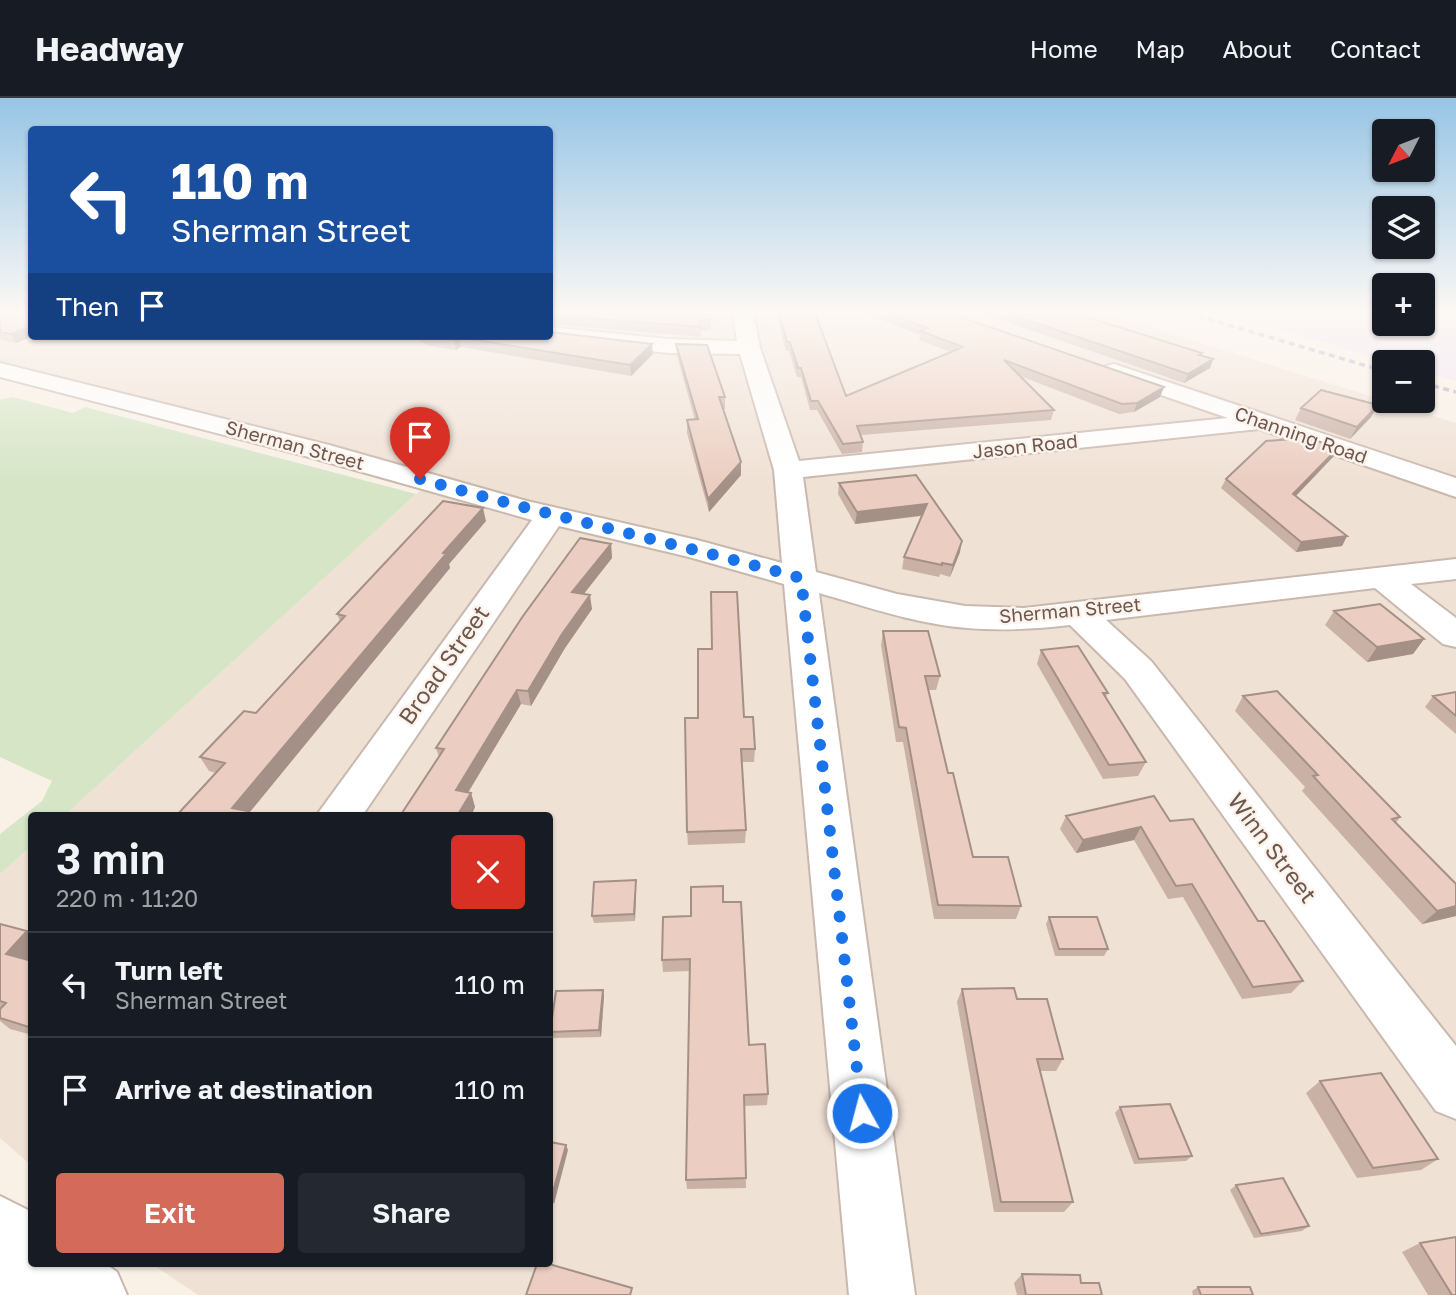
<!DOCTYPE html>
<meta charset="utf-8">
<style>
body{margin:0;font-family:"Golos Text",sans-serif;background:#242831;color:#f1f3f6;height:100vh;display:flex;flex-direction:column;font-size:26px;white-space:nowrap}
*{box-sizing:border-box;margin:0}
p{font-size:23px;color:#9ea1a6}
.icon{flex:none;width:38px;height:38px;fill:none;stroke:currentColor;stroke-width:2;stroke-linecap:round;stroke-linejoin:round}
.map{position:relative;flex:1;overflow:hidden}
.side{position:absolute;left:28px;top:714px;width:525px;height:455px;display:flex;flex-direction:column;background:#171b24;border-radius:7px;box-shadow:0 2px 5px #0004}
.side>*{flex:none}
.hud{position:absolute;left:28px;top:28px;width:525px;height:214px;border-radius:7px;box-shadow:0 2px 5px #0004;background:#1a4fa0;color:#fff;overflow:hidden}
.needle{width:46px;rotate:228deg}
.controls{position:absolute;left:1372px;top:21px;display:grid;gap:14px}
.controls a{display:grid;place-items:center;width:63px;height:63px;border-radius:7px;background:#171b24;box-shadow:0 2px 5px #0004;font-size:35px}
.pin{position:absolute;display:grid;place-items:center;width:60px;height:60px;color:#fff;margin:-72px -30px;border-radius:50% 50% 50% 0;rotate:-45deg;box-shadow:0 0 7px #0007}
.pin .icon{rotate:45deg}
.me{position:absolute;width:77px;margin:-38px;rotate:353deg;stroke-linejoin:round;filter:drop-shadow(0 0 5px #0008)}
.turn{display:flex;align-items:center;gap:24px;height:147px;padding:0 28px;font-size:32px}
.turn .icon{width:91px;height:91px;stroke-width:2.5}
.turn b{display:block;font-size:49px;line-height:60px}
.then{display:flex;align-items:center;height:66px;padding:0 28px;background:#0003;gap:14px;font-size:26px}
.round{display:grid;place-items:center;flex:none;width:74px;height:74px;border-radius:7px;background:#242831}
.head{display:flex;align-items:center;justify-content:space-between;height:119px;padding:0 28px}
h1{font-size:42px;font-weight:600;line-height:52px}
.button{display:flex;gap:14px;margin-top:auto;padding:14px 28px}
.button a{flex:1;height:80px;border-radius:7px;background:#d46b5a;color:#fff;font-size:28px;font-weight:600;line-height:80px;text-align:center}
.button a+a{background:#242831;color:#f1f3f6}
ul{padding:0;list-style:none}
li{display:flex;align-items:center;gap:21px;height:105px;padding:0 28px;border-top:2px solid #363941}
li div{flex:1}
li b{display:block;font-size:26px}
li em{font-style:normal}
header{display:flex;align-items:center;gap:42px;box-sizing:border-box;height:98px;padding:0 35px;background:#171b24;border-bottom:2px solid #363941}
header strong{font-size:33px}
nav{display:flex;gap:38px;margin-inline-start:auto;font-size:24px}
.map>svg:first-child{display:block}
.residential{fill:#f0e1d5}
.education{fill:#ede3f5}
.green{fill:#d5e5c6}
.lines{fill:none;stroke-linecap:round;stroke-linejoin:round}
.minor-casing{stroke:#c9b8ae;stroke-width:4}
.path{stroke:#d0b2a5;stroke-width:2.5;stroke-dasharray:1 3.5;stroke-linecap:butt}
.minor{fill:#fff;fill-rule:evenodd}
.rail{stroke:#b2a6c1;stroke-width:3.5;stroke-dasharray:6 4.5;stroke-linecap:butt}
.wall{fill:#cab1a6}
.shaded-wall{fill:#a49087}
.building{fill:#ebcec1;stroke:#a49087;stroke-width:2}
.route{stroke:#1a73e8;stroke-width:12;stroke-dasharray:0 21.6}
.labels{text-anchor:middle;stroke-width:5;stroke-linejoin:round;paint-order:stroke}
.far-street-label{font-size:19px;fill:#6f574e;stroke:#fcf4ec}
.street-label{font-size:23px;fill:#6f574e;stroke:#fcf4ec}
</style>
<header>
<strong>Headway</strong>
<nav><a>Home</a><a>Map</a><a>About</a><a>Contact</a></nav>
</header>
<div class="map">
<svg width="1456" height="1197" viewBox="0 0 1456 1197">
<rect width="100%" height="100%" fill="#f9f0e6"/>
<!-- residential -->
<path class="residential" d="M0,215L32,238H550V215H1105L1456,325V1197H198L152,1166H550V718L65,717L416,396L442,377L0,266Z
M31,748V1067L0,1040V776Z"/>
<!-- education -->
<path class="education" d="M1221,215H1384V226H1423V215H1456V283L1423,273V264H1391Z"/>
<!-- green -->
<path class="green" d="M13,299L73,315L85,309L416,396L65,717L32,718L31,748L0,776V736L42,703L52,683L0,659V302Z"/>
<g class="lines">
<!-- minor casing -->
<g class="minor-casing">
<path id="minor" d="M733,215H753L760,250L799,363L1228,320L1106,278L1102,273L1106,268L1114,266L1456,380V399L1259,331L803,379L816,474L897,496L965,508L1024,510L1456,461V481L1411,486L1456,520V549L1443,546L1375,490L1106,522L1151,563L1456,948V1021L1436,1013L1125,581L1070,527C1035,531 1002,533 967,530C917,526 867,509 819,495L915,1197H849L784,486L689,459L559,428L362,718H316L532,422L309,359L0,279V265L329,347L527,403L697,442L782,465L774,372L740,256L668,255L550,241L541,238H550V229L668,241L737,243Z
M0,1098L32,1114V1166H106L117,1174L127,1197H0Z"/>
</g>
<!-- path -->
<path class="path" d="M1423,218L1435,215"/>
<!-- minor -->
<use href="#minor" class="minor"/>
<!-- rail -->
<path class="rail" d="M1188,215L1384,273
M1423,285L1456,294"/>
</g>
<!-- wall -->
<path class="wall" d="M0,215L16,245L0,242Z
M550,215L711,222V232L700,233L701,239L550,226V229Z
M776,215H815L846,298L951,254L919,242L920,237L862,215H949L1164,289L1160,299L1134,314L1119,316L1020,278L1054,312L1051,322L861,337L863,344L862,354L842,356L817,312H810L801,279H797L789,253H786Z
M980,215H1074L1202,255L1201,258L1213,261L1210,270L1184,285Z
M411,238H550L653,256L631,278L461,249L456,252L429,248Z
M676,246L725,299V311H723L741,364V377L709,414L687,335V322H695L677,258Z
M1301,310L1371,319L1350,341L1295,322Z
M1291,334L1338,350L1333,359L1296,398L1347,438L1342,448L1296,454L1221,390L1226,381L1288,341Z
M916,377L960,454L950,479L940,476L939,479L902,471L904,459L922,418L855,426L838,396L839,385Z
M486,423L449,466L450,470L249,715L216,675L209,673L200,659L256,615L340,523L337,516Z
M611,446L612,460L584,496L592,511L565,550L531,608L521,606L468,695H471L475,709L471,718H400L439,659L436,650Z
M1334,513L1424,541L1413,556L1367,564L1325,527Z
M883,533L940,578L936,592H928L948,675L973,759L1021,808L1016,821H934L903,644H896L881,547Z
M1041,552L1108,595L1106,599L1146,664L1138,678L1103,681L1037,566Z
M1456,594V636L1425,609L1433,598Z
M1243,598L1400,719L1396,725L1456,818L1422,826L1302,693L1305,689L1235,613Z
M744,619L755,651L754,664H742L746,732L745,745L688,747L687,734Z
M1066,718L1170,723L1258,823L1303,883L1291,895L1242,901L1183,799L1168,801L1134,742L1076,755L1060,731Z
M636,789L635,823L594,825L592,818Z
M723,804L749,947L768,996L767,1007L744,1008L746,1090L687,1091L686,1082L690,873L663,874L662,862L691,818Z
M1049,819L1108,851L1104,858H1055L1046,826Z
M0,826L27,833L32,838V858L28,862L32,863V937L10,931L0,923Z
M962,891L1017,901L1063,961L1056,973H1040L1073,1104L1064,1114H994L957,904Z
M603,892L604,898L601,939L552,940L550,934Z
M1320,983L1438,1061L1421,1072L1357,1080L1306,995Z
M1120,1009L1192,1058L1186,1063L1134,1066L1115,1015Z
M1236,1087L1309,1128L1302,1133L1254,1140L1230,1092Z
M1420,1145L1456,1197H1428L1402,1154Z
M1022,1176L1081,1185L1102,1197H1017L1014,1185Z
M1198,1189L1253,1197H1193L1192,1193Z"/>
<!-- shaded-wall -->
<path class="shaded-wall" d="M32,228V238H34L16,245L11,236Z
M458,239L461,249L456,252L454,242Z
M652,246L653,256L631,278L630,267Z
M1213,261L1210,270L1184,285L1188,276Z
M1164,289L1160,299L1134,314L1137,305Z
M1378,307L1371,319L1350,341L1357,329Z
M1338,350L1333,359L1288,406L1293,396Z
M741,364V377L709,414L708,401Z
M927,406L925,417L855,426L857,414Z
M483,410L486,423L449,466L450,470L249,715L251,718H237L232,710L443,455Z
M1347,438L1342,448L1296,454L1301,444Z
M962,443L960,454L950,479L953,467Z
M611,446L612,460L574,508L572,494Z
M590,497L592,511L565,550L531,608L528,593L562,536Z
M1424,541L1413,556L1367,564L1377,549Z
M517,592L521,606L461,706L456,692Z
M471,695L475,709L471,718H457Z
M1141,729L1134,742L1076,755L1083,742Z
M636,782V789L635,823L634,816Z
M1456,808V818L1422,826L1437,813Z
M27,833L32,838V858L21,869L6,856Z
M603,892L604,898L601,939L599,932Z
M566,1047L568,1052L554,1106L551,1101Z"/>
<!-- building -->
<path class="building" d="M0,215H32V228L11,236L0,234Z
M550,215H710L711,222L698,223L700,229L550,217Z
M779,215H815L846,298L963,249L920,233L927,230L886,215H949L1164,289L1137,305L1122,306L1004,262L1054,312L857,328L863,344L843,346L818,303H811L801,270H798L790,244H787Z
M1006,215H1074L1202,255L1199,257L1213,261L1188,276Z
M550,234L652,246L630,267L458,239L454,242L429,238H550Z
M676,246L707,247L725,299H719L741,364L708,401L687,322L698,321Z
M1321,292L1378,307L1357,329L1301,310Z
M1291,334L1338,350L1293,396L1347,438L1301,444L1226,381L1266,343L1292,341Z
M916,377L962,443L953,467L942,465V467L904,459L927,406L857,414L839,385Z
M443,403L483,410L443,455L446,456L232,710L248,713L245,718H176L225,665L200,659L244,613L256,615L345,518L337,516Z
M580,440L611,446L572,494L590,497L562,536L528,593L517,592L456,692L471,695L457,718H400L444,651L436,650L523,518Z
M711,494H737L744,619H753L755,651H741L746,732L687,734L685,620H698V551H712Z
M1380,506L1424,541L1377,549L1334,513Z
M883,533H928L940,578H925L948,675H953L973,759H1008L1021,808L938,807L906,630L899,629Z
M1078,548L1108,595H1103L1146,664L1109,667L1041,552Z
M1277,593L1400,719L1392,721L1456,786V808L1437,813L1313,678L1318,677L1243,598Z
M1456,594V618L1433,598Z
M1154,698L1170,723L1193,721L1258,823H1264L1303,883L1253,889L1192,786L1176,788L1141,729L1083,742L1066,718Z
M636,782L634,816L592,818L594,784Z
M723,788V804H741L749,947L765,946L768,996L744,997L746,1080L686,1082L690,861L662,862L663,819L691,818V789Z
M1049,819H1097L1108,851H1059Z
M0,826L27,833L6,856L32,863V930L0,920V911L6,905L0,903Z
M1014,890L1017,901H1047L1063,961H1037L1073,1104H1001L962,891Z
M603,892L599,932L550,934L556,893Z
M1381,975L1438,1061L1373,1070L1320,983Z
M1170,1006L1192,1058L1139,1061L1120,1009Z
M550,1044L566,1047L551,1101H550Z
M1283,1080L1309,1128L1261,1136L1236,1087Z
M1456,1139V1197H1452L1420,1145Z
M537,1166H549L632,1190L630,1197H526Z
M1022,1176L1080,1177L1081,1185H1099L1102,1197H1026Z
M1198,1189H1250L1253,1197H1201Z"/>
<!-- sky -->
<linearGradient id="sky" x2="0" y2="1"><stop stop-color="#97c5e5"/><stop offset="0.56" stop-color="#fcf8f4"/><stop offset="1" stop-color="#fcf8f4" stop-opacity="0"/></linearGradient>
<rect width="1456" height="383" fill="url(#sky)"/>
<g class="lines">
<!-- route -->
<path class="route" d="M420,381C546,417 675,445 801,480L862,1015"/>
</g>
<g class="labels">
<!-- far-street labels -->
<g class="far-street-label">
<text transform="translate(1301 337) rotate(19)" y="7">Channing Road</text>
<text transform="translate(295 347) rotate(15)" y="7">Sherman Street</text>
<text transform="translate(1025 348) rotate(-6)" y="7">Jason Road</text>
<text transform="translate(1070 512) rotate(-5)" y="7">Sherman Street</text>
</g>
<!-- street labels -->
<g class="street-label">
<text transform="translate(444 567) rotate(-55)" y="8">Broad Street</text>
<text transform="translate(1272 750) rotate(53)" y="8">Winn Street</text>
</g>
</g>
</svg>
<div class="controls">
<a><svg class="needle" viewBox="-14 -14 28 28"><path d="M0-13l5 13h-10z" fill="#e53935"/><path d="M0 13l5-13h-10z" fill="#9ea1a6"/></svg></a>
<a><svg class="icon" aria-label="layers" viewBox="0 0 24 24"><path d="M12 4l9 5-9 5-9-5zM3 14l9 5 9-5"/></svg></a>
<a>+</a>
<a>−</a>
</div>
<div class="pin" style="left:420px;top:381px;background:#d93025"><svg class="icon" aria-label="arrive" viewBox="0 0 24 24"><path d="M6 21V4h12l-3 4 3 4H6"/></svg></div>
<svg class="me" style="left:862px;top:1015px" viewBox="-20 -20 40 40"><circle r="17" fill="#1a73e8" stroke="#fff" stroke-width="3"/><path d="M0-11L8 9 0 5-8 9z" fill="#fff"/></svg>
<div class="hud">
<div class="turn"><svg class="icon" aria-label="left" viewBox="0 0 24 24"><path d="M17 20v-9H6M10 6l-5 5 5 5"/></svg><div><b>110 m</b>Sherman Street</div></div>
<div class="then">Then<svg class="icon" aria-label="arrive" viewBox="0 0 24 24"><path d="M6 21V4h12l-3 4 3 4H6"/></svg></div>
</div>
<section class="side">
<div class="head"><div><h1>3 min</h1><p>220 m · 11:20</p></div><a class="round" style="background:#d93025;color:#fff"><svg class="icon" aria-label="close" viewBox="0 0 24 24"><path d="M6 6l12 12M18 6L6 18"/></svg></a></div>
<ul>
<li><svg class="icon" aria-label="left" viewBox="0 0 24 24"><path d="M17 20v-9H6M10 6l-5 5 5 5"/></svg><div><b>Turn left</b><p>Sherman Street</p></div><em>110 m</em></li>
<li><svg class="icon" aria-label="arrive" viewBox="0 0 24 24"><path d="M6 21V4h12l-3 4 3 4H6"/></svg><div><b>Arrive at destination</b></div><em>110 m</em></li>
</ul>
<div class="button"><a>Exit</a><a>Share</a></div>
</section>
</div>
